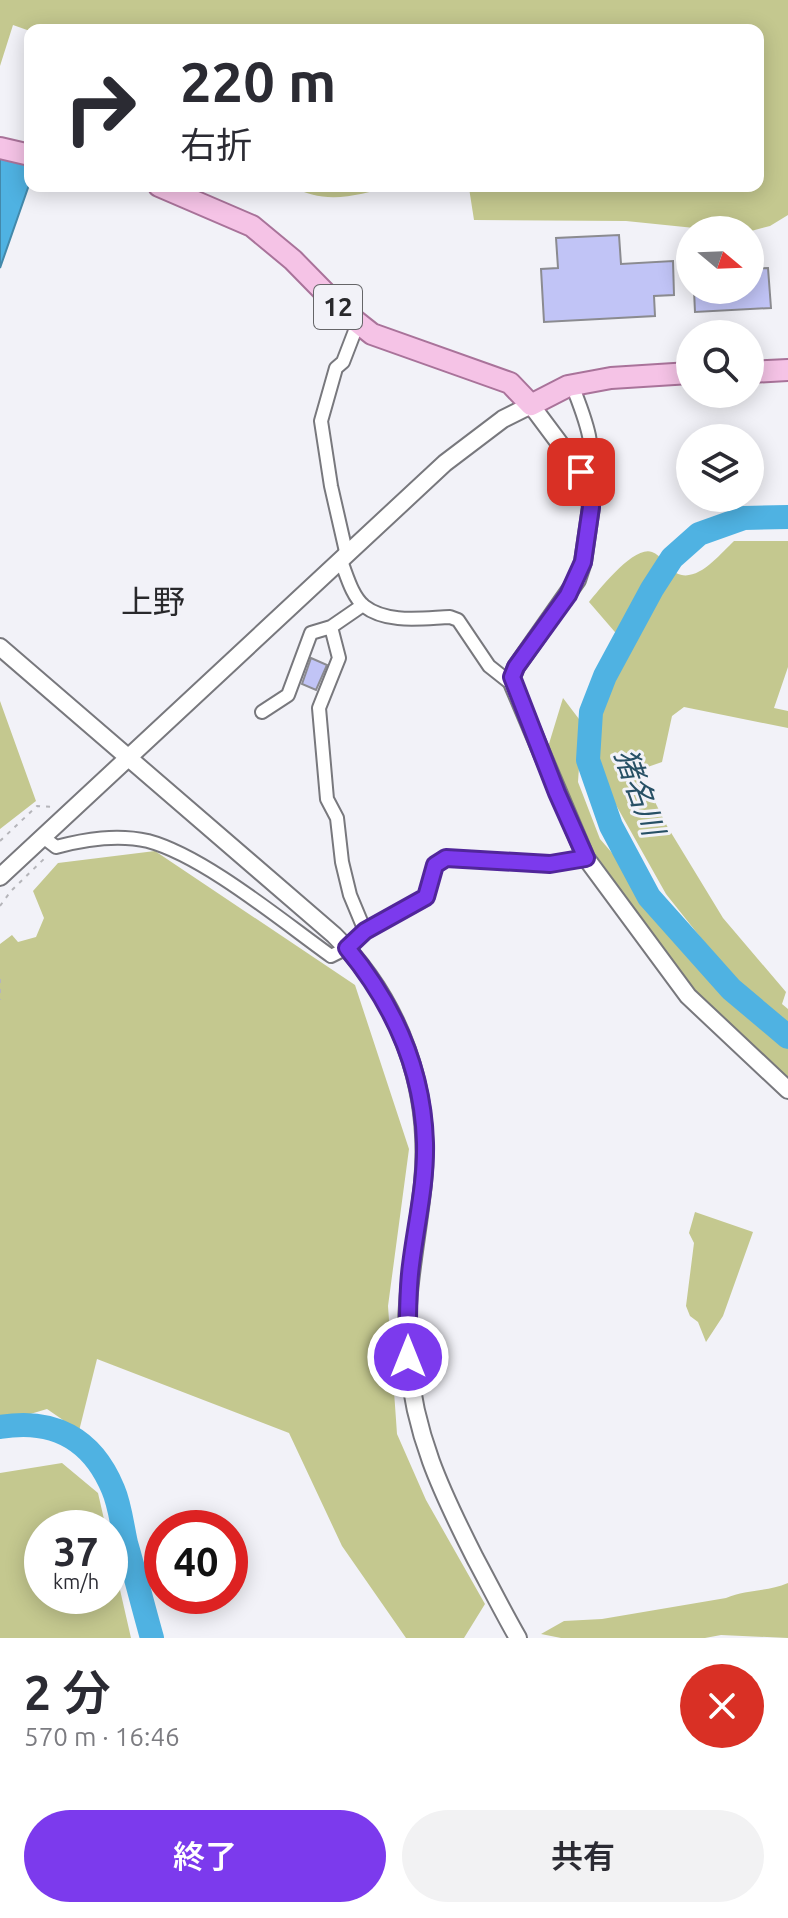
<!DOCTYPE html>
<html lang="ja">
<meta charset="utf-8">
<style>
body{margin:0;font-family:Ubuntu,"Noto Sans JP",sans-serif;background:#f2f2f3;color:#2b2b33;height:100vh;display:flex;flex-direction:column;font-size:30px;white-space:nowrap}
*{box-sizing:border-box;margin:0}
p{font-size:26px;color:#7c7c81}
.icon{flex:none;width:44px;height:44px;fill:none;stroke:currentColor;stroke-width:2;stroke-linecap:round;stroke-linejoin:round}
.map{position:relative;height:1638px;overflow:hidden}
.details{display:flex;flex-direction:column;background:#fff;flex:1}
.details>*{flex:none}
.guide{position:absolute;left:24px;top:24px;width:740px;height:168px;border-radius:16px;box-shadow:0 4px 20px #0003;background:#fff;color:#2b2b33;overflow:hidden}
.needle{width:52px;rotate:109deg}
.buttons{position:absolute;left:676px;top:216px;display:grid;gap:16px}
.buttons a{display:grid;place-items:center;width:88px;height:88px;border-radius:50%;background:#fff;box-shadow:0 4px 20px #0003;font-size:40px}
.speed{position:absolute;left:24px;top:1510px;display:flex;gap:16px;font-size:40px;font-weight:700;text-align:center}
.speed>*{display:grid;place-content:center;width:104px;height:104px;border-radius:50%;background:#fff;box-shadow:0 4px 20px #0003;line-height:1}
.speed small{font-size:20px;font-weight:400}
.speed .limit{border:12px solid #d22;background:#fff;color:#111}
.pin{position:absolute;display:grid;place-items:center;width:68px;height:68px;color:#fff;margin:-34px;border-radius:16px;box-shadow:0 4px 12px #0006}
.me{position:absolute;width:88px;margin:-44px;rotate:0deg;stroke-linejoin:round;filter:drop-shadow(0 0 6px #0008)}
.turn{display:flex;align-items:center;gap:28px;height:168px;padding:0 24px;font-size:36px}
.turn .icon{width:104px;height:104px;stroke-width:2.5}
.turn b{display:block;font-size:56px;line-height:68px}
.round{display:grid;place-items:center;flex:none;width:84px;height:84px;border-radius:42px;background:#f2f2f3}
.head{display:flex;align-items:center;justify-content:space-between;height:136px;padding:0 24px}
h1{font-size:48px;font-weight:600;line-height:60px}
.primary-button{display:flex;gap:16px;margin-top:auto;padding:16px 24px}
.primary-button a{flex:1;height:92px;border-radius:48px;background:#7c3aed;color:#fff;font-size:32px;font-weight:600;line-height:92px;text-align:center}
.primary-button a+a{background:#f2f2f3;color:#2b2b33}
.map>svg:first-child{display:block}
.green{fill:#c4c88f}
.water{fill:#4fb2e2;stroke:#4389ab;stroke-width:2}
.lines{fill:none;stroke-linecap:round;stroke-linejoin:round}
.river{stroke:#4fb2e2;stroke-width:24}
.building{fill:#c1c4f6;stroke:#8b8b90;stroke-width:2}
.minor-casing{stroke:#78787d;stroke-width:16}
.tertiary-casing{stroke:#78787d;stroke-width:20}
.primary-casing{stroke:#a9739a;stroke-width:24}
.path{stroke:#b5b5ba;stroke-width:2;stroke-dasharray:4 6;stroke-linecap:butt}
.minor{stroke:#fff;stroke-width:12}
.tertiary{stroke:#fff;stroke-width:16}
.primary{stroke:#f5c3e6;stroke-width:20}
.route-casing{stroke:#51269a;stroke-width:20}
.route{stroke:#7c3aed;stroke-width:14}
.labels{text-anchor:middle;stroke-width:6;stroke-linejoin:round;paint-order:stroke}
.shield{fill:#f2f2f8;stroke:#656568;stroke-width:2}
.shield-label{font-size:26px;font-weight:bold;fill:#28282b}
.water-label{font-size:30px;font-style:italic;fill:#275065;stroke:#f2f2f8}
.quarter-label{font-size:32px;fill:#28282b;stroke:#f2f2f8}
</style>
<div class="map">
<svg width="788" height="1638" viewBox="0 0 788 1638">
<rect width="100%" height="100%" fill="#f2f2f8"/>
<!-- green -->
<path class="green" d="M0,0H788V215L770,226L751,231L714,230L626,221L474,220L469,188L401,186H758V30L30,31L13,25L0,66Z
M292,186H390C359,196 322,205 292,186Z
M734,541H788V667L774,708L788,711V728L684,707L672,716L662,762L639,770L667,826L723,918L786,992L782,1004L788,1009V1026L740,987L666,894L598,773L596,710L627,646L589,602C599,590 634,545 652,552C661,555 667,568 676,573C697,584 720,554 734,541Z
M563,698L582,723L578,782L600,839L625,868L652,914L733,1004L788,1049V1082L701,1003L589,845L557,773L548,747Z
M0,701L36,801L0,829Z
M155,851L355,985L409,1149L388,1306L397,1434L426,1500L485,1604L464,1638H406L342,1546L289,1433L97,1359L79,1431L47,1409L0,1423V944L12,935L18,942L36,937L44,918L33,891L58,863Z
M695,1212L753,1232L723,1316L706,1342L698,1322L690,1316L686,1306L694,1243L689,1233Z
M62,1463L98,1493L106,1528H42V1596H110V1546L131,1638H0V1473Z
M788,1583V1638L721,1635L705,1638H561L541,1634L564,1621L602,1619L726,1598C746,1589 767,1592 788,1583Z"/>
<!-- water -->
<path class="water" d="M0,157L30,165V182L0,268Z"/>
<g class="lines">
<!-- river -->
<path class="river" d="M788,517L744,518L699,534L672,558L652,589L605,676L591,712L588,760L611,826L649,897L731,989L788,1037
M0,1427C53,1418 92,1438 113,1489C120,1505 122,1525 126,1543C135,1574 143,1606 152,1638"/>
</g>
<!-- building -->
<path class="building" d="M619,235L621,264L673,261L674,295L654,296L655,316L544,322L541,269L558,268L556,238Z
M768,268L771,308L695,312L694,290H750V269Z
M311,658L327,665L316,690L302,684Z"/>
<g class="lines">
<!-- minor casing -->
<g class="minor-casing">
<path id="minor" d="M572,385C586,420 598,451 588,488
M347,556L331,486L321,421L336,368L343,362L358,323
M341,561C347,576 352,596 364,606C387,624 423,618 450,617L458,620L489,666L513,685
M331,627L339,658L319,708L327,799L337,818L342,862L350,895L365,931
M262,712L288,695L311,633L331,627L363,605
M43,837L56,847C86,839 117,834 148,841C204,856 282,921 331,956L347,948L365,931L426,897L435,865L446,858L550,864L586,858"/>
</g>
<!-- tertiary casing -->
<g class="tertiary-casing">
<path id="tertiary" d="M0,647L334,935C400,1000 432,1090 423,1183C417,1242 403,1299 408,1358C414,1434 441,1491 475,1558C489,1584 503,1612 518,1638
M0,877L445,463L503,419L531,405L581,472L588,488L591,507L583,562L577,580L516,667L512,677L513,685L586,858L688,996L788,1090"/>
</g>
<!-- primary casing -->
<g class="primary-casing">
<path id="primary" d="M0,148L30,155
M159,186L252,226L293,260L343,311L372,334L510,383L531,405L568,386L611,378L690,373
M750,372L788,370"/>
</g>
<!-- path -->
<path class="path" d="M0,841L37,806L52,807
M0,906L11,891L47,856
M0,979V1000"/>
<!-- minor -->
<use href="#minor" class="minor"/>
<!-- tertiary -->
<use href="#tertiary" class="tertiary"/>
<!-- primary -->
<use href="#primary" class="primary"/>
</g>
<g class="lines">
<!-- route casing -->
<g class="route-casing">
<path id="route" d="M408,1357C408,1326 407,1295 411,1265C416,1224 426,1184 425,1143C423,1069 393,1004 347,948L365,931L426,897L435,865L446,858L550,864L586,858L557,793L512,677L516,667L568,595L583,562L591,507L588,488L581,472"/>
</g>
<!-- route -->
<use href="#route" class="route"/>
</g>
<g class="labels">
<!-- shield labels -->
<rect class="shield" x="314" y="285" width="48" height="44" rx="6"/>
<g class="shield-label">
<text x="338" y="316">12</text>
</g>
<!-- water labels -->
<g class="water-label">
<text transform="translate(639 792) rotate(70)" y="10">猪名川</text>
</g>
<!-- quarter labels -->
<g class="quarter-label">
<text x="153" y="613">上野</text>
</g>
</g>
</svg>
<div class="buttons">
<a><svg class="needle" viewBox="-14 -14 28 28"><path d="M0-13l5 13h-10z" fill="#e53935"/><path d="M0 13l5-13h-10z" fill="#7c7c81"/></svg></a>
<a><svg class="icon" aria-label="search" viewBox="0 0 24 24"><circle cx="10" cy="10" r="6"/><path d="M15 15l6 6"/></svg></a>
<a><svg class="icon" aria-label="layers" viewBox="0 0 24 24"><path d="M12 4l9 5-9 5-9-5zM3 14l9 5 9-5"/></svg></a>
</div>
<div class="speed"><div>37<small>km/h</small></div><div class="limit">40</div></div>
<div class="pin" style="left:581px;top:472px;background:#d93025"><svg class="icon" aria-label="arrive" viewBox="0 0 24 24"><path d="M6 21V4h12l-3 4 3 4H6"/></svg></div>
<svg class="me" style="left:408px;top:1357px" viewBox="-20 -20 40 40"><circle r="17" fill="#7c3aed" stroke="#fff" stroke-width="3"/><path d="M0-11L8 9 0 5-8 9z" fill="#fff"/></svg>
<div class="guide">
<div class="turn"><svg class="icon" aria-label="right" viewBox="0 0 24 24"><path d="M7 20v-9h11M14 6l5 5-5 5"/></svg><div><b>220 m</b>右折</div></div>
</div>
</div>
<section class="details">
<div class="head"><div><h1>2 分</h1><p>570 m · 16:46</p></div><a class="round" style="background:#d93025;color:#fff"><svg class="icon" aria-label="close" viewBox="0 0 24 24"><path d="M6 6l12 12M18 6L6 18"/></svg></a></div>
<div class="primary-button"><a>終了</a><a>共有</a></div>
</section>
